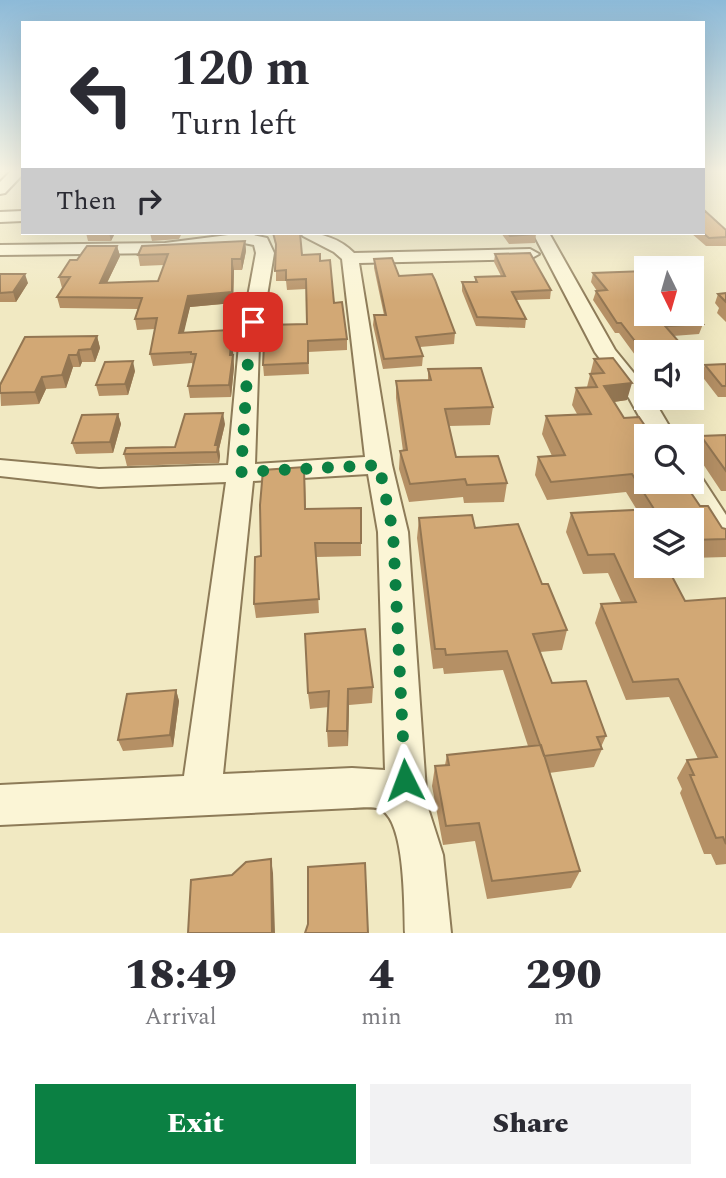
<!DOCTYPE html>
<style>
body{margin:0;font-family:Spectral,serif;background:#f2f2f3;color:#2b2b33;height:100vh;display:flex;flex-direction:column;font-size:26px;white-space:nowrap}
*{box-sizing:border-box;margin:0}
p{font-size:23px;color:#7c7c81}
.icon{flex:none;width:38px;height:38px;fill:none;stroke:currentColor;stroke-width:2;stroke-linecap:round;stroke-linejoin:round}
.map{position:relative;height:933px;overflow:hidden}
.side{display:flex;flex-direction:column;background:#fff;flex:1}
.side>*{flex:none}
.banner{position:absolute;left:21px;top:21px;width:684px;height:214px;border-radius:0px;box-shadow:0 7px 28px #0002;background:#fff;color:#2b2b33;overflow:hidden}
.needle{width:46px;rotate:175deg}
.tools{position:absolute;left:634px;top:256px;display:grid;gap:14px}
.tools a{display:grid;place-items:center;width:70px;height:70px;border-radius:0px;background:#fff;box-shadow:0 7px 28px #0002;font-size:35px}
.pin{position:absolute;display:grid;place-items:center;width:60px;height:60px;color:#fff;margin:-30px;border-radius:14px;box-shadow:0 4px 10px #0006}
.me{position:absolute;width:77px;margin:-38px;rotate:357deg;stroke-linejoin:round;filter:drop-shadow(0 0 5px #0008)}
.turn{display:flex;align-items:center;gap:24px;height:147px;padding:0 35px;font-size:32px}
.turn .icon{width:91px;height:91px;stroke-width:2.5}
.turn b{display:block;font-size:49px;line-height:60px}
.then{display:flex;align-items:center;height:66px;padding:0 35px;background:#0003;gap:14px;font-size:26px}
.eta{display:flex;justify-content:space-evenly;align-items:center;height:119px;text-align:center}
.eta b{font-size:42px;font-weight:800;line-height:49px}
.cta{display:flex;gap:14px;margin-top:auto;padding:14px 35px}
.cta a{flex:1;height:80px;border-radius:0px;background:#0b8043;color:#fff;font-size:28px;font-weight:800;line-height:80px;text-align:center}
.cta a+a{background:#f2f2f3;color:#2b2b33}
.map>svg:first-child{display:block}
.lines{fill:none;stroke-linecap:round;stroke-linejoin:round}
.minor-casing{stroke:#8d7b58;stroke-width:4}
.minor{fill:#fbf5d6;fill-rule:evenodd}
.wall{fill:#b59065}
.shaded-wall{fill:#937652}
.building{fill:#d2a875;stroke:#937652;stroke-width:2}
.route{stroke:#0b8043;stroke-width:12;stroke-dasharray:0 21.6}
</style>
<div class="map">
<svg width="726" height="933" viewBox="0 0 726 933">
<rect width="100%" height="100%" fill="#f1e9c2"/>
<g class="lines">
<!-- minor casing -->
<g class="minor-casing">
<path id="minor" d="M12,170H23V174L5,193L0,194V182Z
M23,211V221L0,222V212Z
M244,233L267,238L274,253L259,345L255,464L365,457L342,259L334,252L303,236L301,233C322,233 339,238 354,253L530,249L539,254L530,259L359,263L392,465L408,532L427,805L443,855L451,933H405C404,909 406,817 379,809C372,806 360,808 352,808L0,825V785L184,776L226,482L99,487L0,476V460L99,469L228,465L239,345L256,253L254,245L244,243L165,253L0,255V245L165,243ZM368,474L378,532L385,770L352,768L223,774L253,481Z
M533,233H549L615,350L646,388V397H652L675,436H650L629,398L595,352Z
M691,472L700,475L726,515V549L716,545L677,481H691Z"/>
</g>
<!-- minor -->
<use href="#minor" class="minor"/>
</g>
<!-- wall -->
<path class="wall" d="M726,230V246H706L691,233H704Z
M86,233H115L111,241H88Z
M150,233H182L179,239L152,241Z
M273,233L302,255L320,261L347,339V350L308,352L309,374L264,376L263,365L307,324L306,289L287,290L286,281H276V249Z
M501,233H535L536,234L535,243L509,244Z
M245,241L246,251L242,270H234L233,303L190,307L183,333L229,330L230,335H232L234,367L231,397L190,398L188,386L193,366L192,363L153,366L150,354L155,329L137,330L135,319L138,309L60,308L57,297L62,288L59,277L77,260L117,246L120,256L107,283L158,281L164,265L140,266L138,255Z
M495,254L551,290L550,299L516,300L526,319L525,328L476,326L462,291V282H475V277L501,276L494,262Z
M374,259L399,276L455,333L454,344L420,347L423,356L422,366L383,369L373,325L374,315H384L374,268Z
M593,273L703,324L699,334L673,336L680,343L677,352H646V355H635L619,333H615L593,300L596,291H597L591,282Z
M0,274L28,283L16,302H0Z
M726,293V322L717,313L719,308L715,303L718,294Z
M97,336L100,348L95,362H82L80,367H73L66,388L46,389L39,404L1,406L0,385Z
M594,359L627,400L614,402L624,418L700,506L722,528L726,529V557L691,558V520H646V565L685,601L726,598V864L716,865L711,854H704L680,793L682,789L677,778L687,760L698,759L669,697L626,700L595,623L601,604L621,602L608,573L583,574L566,532L571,513L637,510L626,492L547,500L535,475L538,457L552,456L542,434L546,416L577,414L572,405L576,388L587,387Z
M726,364V397H718L701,375L705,365Z
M428,369L493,407L490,425L449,426L456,457L507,483L504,502L464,503L463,497L409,502L399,469L400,451H403L396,398V381L428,380Z
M135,371L128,395L99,396L96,385Z
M118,414L121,424L113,453L76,454L72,443Z
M225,424L219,449L220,456L219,463L127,466L124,454L175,447Z
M726,435V491H721L695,452L701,436Z
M305,480L306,509L361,508V556L316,557L319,613L256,618L254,604L261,556Z
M419,518L475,528L542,584L567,630L562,650L540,652L552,683L606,736L601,747L602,749L594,767L549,773L580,871L571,888L487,899L475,841L443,845L432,786L435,766L445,765L447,755L528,746L503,670L444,674L443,668L433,669L417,538Z
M373,687L372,703L349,705L348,746L328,747L327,731L329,707L310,709L308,693Z
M176,690L179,701L173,747L123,751L118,740Z"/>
<!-- shaded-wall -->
<path class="shaded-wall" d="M109,233H115L111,241Z
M245,241L246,251L242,270L241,259Z
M117,246L120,256L102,293L100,283Z
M232,259L234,270L233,303L190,307L181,345L179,333L188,296Z
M25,274L28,283L16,302L13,292Z
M232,335L234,367L231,397L229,385Z
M97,336L100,348L95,362L91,349Z
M79,350L82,362L80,367L77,355Z
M69,355L73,367L66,388L62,375Z
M133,361L135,371L128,395L125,384Z
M42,377L46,389L39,404L35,392Z
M632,383L627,400L600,404L604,386Z
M223,413L225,424L219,449L220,456L219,463L215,445Z
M118,414L121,424L113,453L110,442Z
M348,689L349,705L348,746L347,731Z
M176,690L179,701L173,747L170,735Z
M271,859L273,873L275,933H272Z"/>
<!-- building -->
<path class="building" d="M704,210L726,230V237L709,238L703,233Z
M273,233H300L302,255L320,254V261L330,260L334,303L342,302L347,339L308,341V363L263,365L265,325L307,324L306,279L286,280V270L275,271L276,244Z
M508,233H535L536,234L510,236Z
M245,241L241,259H232V292L188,296L179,333L229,330V335H232L230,355H233L229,385L188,386L196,354H191V352L150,354L157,318L135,319L142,298L57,297L70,277H59L70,260H77L87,246H117L100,283L158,281L168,254L138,255L142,246Z
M530,253L551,290L512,292L526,319L477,317L462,282H477L475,277L505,276L495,254Z
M392,258L399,276L432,274L435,280L455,333L416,337L423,356L384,359L374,315H386L374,259Z
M646,271V313H691V311L703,324L665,326L680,343L638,345L621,323H617L596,291L607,290L593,273Z
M0,274H25L13,292L0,293Z
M726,293V302L718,294Z
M97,336L91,349L79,350L77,355H69L62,375L42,377L35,392L0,393V385L25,337Z
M613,358L632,383L604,386L624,418L639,417L652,436H646V481H683L700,506H708L722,528L726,529V539L691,540V520H646V565H666L685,601L726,598V844L723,837L716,838L690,775H694L687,760L717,757L678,679L633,682L601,604L636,602L614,554L588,555L571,513L654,509L632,474L551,482L538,457L565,455L546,416L591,414L576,388L597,387L590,374L604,373L594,359Z
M133,361L125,384L96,385L105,362Z
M726,364V386H722L705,365Z
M481,368L493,407L445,409L456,457L498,456L507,483L467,485L465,479L410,484L400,451L407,450L396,381L431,380L428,369Z
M223,413L215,445H218L217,452L124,454L126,448L175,447L185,414Z
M118,414L110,442L72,443L82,415Z
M726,435V471L701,436Z
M304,467L305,509L361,508V543H315L319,599L254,604L255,557L261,556L260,505L263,470Z
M472,515L475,528L518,524L542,584H548L567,630L533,634L552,683L586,681L606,736L597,737L602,749L544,756L507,651L446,655L445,649H435L419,518Z
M365,629L373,687L348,689L347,731H327L329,691L308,693L305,634Z
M176,690L170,735L118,740L127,694Z
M541,745L580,871L492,881L479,823L446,826L435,766L449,765L447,755Z
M271,859L272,933H188L191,880L232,875L246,862Z
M365,863L368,933H305L308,924V867Z"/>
<!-- sky -->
<linearGradient id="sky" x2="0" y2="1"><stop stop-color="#8dbad8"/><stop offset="0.57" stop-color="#f9f5e4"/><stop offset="1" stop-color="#f9f5e4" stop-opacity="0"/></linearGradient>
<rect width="726" height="300" fill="url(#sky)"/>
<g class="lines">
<!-- route -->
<path class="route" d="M253,322L249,345L241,472L379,465L393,532L405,780"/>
</g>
</svg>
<div class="tools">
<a><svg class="needle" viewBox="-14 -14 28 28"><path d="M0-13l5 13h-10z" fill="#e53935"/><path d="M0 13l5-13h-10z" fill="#7c7c81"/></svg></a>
<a><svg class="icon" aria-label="sound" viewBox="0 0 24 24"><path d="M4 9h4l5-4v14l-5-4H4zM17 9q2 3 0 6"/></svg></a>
<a><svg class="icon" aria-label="search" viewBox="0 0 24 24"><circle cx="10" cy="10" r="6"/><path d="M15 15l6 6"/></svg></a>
<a><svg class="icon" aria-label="layers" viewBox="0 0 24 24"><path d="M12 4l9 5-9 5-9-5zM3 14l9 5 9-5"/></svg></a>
</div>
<div class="pin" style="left:253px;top:322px;background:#d93025"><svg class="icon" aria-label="arrive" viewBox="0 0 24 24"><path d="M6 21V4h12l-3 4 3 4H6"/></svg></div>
<svg class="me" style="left:405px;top:780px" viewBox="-20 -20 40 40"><path d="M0-17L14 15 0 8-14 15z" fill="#0b8043" stroke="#fff" stroke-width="4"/></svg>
<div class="banner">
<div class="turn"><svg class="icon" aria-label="left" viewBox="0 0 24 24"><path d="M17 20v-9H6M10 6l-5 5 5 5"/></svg><div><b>120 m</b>Turn left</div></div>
<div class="then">Then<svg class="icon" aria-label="right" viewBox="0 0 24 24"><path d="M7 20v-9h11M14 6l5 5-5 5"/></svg></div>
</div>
</div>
<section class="side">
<div class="eta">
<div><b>18:49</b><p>Arrival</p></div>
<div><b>4</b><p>min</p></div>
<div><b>290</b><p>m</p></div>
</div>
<div class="cta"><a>Exit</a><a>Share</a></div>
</section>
